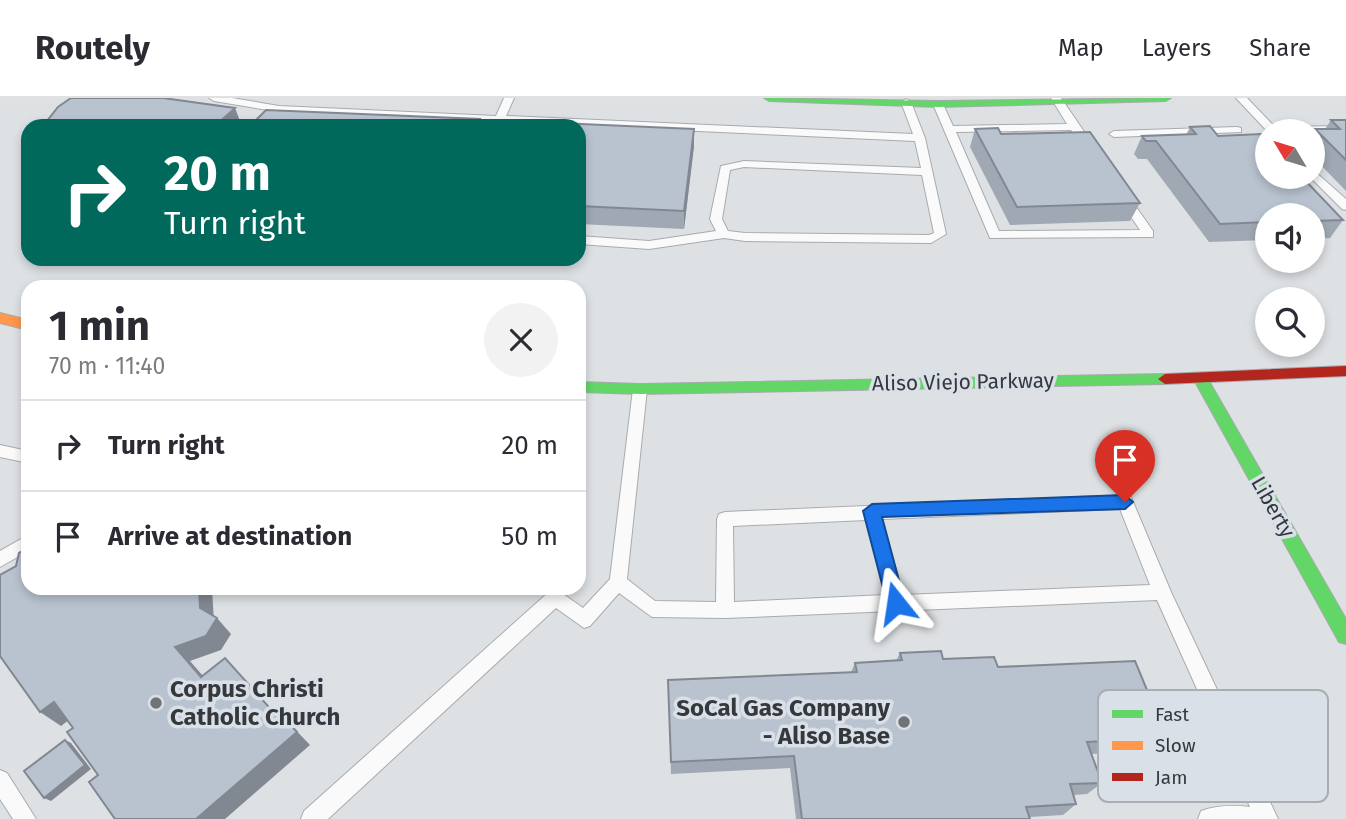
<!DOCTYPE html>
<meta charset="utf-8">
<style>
body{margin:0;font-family:"Fira Sans",sans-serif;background:#f2f2f3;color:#2b2b33;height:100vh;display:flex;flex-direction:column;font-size:26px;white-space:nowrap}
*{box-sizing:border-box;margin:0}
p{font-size:23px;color:#7c7c81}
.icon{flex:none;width:38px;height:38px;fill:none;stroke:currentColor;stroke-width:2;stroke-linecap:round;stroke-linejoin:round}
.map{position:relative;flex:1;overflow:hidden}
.side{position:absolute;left:21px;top:182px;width:565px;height:315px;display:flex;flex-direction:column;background:#fff;border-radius:21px;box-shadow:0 4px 10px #0003}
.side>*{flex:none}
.hud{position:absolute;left:21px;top:21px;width:565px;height:147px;border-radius:21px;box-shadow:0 4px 10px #0003;background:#00695c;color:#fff;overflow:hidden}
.needle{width:46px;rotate:308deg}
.fabs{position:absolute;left:1255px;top:21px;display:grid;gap:14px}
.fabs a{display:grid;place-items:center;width:70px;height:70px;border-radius:50%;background:#fff;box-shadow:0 4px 10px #0003;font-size:35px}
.pin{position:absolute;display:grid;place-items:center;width:60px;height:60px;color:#fff;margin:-72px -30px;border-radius:50% 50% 50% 0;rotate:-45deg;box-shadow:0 0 7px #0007}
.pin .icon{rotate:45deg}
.me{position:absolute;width:77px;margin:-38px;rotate:345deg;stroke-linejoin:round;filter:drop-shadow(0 0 5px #0008)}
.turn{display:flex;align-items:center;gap:24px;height:147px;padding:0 28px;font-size:32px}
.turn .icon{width:91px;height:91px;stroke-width:2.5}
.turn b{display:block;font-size:49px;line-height:60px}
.round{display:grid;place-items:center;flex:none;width:74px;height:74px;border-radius:37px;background:#f2f2f3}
.headline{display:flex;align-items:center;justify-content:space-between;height:119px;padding:0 28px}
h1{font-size:42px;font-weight:700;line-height:52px}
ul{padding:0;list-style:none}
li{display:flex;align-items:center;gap:21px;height:91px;padding:0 28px;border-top:2px solid #e1e1e2}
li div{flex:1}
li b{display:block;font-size:26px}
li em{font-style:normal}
header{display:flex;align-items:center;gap:42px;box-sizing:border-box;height:98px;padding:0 35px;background:#fff;border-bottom:2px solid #e1e1e2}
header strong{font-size:33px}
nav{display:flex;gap:38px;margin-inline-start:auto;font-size:24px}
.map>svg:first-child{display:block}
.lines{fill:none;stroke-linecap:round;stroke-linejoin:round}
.lane-casing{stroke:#a8abad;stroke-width:2}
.fast-casing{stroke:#a8abad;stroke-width:2}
.slow-casing{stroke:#a8abad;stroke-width:2}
.jam-casing{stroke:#a8abad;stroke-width:2}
.lane{fill:#fafafb;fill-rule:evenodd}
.fast{fill:#63d668;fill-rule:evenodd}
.slow{fill:#ff974d;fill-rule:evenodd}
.jam{fill:#b3261e;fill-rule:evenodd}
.wall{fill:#9fa8b3}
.shaded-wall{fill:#828892}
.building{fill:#b9c3d0;stroke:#828892;stroke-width:2}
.route{fill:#1a73e8;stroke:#114b97;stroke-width:2}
.poi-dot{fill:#717477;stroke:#dae0e8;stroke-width:2.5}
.labels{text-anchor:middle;stroke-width:7;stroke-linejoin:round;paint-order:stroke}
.street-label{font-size:21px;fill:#36393c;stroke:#dae0e8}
.near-poi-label{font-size:24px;font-weight:bold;fill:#36393c;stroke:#dae0e8;text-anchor:start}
.key{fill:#dae0e8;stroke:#a9aeb4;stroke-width:2}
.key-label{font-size:19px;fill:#36393c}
</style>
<header>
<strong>Routely</strong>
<nav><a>Map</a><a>Layers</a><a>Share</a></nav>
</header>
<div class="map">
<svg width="1346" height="721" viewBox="0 0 1346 721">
<rect width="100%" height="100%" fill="#dee1e4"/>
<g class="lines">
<!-- lane casing -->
<g class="lane-casing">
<path id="lane" d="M209,0H232L279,8L496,18L504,0H514L506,18L913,36L901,4L906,1L911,4L925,40L946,136L931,145L745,143L724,140L649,151L579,146V138L649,143L716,133L710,121L721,68L744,63L921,70L915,43L504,24L502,28H492L493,24L279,14L214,3ZM744,69L922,77L934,135L929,137L745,135L728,133L722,121L730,72Z
M1051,0H1061L1096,51L1095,53H1087L1071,32L956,34L999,133L1140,132L1117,98L1123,94L1127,96L1153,133V139L990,140L933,6L942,4L953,28L1067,26Z
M1236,0H1247L1275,29L1346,28V34L1267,33Z
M1237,29L1241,30V34L1114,39L1109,36L1114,33Z
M1312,71L1346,101V112L1342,111L1310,79H1312Z
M640,286L647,291L627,481L655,503L716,504L717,421L719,416L725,414L1125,397L1131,399L1171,494L1278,721H1198L1201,713C1218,707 1233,707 1250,709L1157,502L725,520L652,519L619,495L590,528L584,530L556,510L328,721H301L304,713L550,493L556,491L583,510L610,481L633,291ZM1120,411L1150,487L903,497L882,421ZM866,422L885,497L734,504L733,428Z
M0,347L28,353V365L0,359Z
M28,437V453L0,469V453Z
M0,672L7,675L36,721H13L0,701Z"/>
</g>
<!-- fast casing -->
<g class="fast-casing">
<path id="fast" d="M764,0L938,3L1171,0L1166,3L938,9L769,3Z
M1200,275L1205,276L1346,521V546L1339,544L1193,280Z
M1165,276L1172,281L1165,286L640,296L579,294V284L640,286Z"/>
</g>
<!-- slow casing -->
<g class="slow-casing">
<path id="slow" d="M0,215L28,222V232L0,225Z"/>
</g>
<!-- jam casing -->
<g class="jam-casing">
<path id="jam" d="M1346,268V278L1165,286L1158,281L1165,276Z"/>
</g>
<!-- lane -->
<use href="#lane" class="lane"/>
<!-- fast -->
<use href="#fast" class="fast"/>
<!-- slow -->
<use href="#slow" class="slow"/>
<!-- jam -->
<use href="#jam" class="jam"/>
</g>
<!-- wall -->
<path class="wall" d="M1331,22H1346V93L1312,58V35L1315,31H1325Z
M579,28L694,48L684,131L579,126Z
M1190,29L1218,38L1343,122L1330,140L1312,141V117H1267V142L1209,144L1147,61H1138L1134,56L1142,38L1186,37Z
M975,31L1001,36L1140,105L1130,123L1010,127L970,49Z
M900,555L998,569L1167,640L1151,653L1091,656L1102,685L1087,696L1074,697L1076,706L1063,717L1029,719L1030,721H796L790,670L671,676L668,582L851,574L855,565L896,563Z"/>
<!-- shaded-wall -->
<path class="shaded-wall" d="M235,10L242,28H215Z
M694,31V48L684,131V113Z
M199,490H212L214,525L200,510Z
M217,520L231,536L221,552L190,563L216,593L201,579L175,549Z
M225,560L294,636L288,624L310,647L225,721H196Z
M54,604L74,618L61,628L40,614Z
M65,642L71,645L91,671L51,703L44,700Z"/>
<!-- building -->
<path class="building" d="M71,0H163L235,10L215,28H43L58,9Z
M266,12L480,21L477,28H250Z
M1331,22H1346V62L1315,31H1340Z
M513,23L694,31L684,113L579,108V28H511Z
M1210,28L1218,38L1262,36L1267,41V79H1302L1343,122L1312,123V117H1267V124L1220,126L1156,43H1146L1142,38L1196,36L1190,29Z
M998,30L1001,36L1090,34L1140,105L1017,109L975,31Z
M28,450V490H199L200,510L217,520L206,538L175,549L201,579L225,560L285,627L288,624L297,634L196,721H115L89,684L98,677L67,634L73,630L54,604L40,614L0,558V477L16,468L19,455Z
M941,553L943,561L994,559L998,569L1135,563L1167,640L1087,644L1102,685L1070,686L1076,706L1026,709L1030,721H802L794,658L671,664L668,582L857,574L855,565L902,562L900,555Z
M65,642L85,667L44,700L24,673Z"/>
<!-- route -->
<path class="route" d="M1125,397L1133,404L1125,411L882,419L905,505L902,510L896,513L889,510L887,505L863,413L872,406Z"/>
<!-- markers -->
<g class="poi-dot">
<circle cx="156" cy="605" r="7"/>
<circle cx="904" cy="624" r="7"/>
</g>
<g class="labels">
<!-- street labels -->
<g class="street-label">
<text transform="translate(963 284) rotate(-1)" y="7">Aliso Viejo Parkway</text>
<text transform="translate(1273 409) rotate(60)" y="7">Liberty</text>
</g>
<!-- near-poi labels -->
<g class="near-poi-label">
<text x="170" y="599">Corpus Christi<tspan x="170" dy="28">Catholic Church</tspan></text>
<text x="890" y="618" text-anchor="end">SoCal Gas Company<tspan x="890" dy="28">- Aliso Base</tspan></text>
</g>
</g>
<!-- legend -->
<rect x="1098" y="592" width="230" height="112" rx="10" class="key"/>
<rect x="1112" y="612" width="31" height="8" fill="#63d668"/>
<rect x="1112" y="643" width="31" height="9" fill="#ff974d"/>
<rect x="1112" y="675" width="31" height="8" fill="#b3261e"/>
<g class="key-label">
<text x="1155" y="623">Fast</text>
<text x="1155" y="654">Slow</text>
<text x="1155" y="686">Jam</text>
</g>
</svg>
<div class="fabs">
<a><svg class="needle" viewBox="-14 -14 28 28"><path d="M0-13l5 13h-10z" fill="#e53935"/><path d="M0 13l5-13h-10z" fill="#7c7c81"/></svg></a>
<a><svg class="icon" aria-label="sound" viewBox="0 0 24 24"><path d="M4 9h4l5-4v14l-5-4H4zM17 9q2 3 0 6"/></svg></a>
<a><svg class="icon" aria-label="search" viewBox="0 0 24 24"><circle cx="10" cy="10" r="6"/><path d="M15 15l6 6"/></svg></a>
</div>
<div class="pin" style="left:1125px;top:404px;background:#d93025"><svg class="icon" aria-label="arrive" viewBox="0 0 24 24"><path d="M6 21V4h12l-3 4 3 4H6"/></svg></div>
<svg class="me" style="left:896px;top:505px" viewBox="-20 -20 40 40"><path d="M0-17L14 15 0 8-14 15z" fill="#1a73e8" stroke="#fff" stroke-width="4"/></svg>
<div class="hud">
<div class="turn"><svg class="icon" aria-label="right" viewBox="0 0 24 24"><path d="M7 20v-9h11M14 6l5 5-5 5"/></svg><div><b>20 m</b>Turn right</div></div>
</div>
<section class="side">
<div class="headline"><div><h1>1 min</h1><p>70 m · 11:40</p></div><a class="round"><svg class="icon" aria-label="close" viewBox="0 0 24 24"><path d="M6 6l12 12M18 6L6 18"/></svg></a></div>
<ul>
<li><svg class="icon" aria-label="right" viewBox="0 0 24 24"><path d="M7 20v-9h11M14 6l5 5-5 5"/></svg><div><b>Turn right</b></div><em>20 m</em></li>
<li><svg class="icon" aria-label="arrive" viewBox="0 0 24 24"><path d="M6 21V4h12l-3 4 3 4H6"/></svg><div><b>Arrive at destination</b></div><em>50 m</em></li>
</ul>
</section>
</div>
